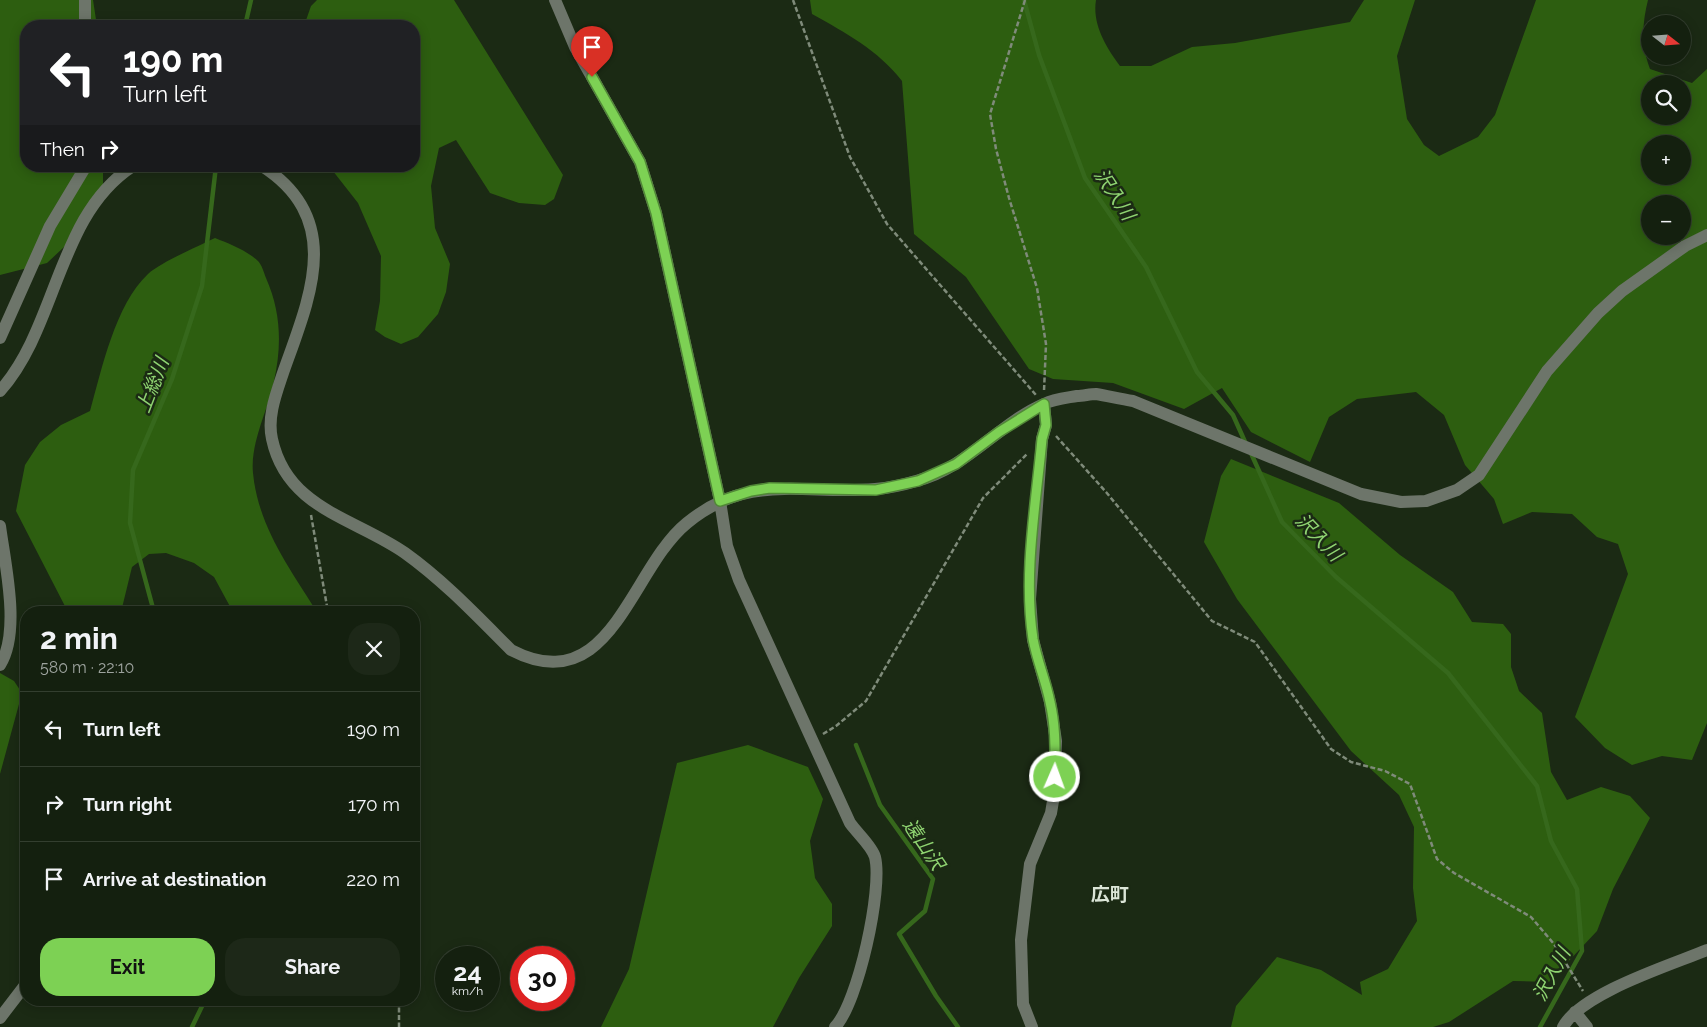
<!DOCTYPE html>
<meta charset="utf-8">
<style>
body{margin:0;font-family:Raleway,"Noto Sans JP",sans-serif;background:#1d2818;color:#f1f3f6;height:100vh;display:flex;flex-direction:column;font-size:19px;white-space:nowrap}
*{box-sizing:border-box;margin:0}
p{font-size:16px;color:#9da39e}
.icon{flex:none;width:28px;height:28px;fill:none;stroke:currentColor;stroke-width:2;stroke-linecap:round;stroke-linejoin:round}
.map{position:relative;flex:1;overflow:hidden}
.sheet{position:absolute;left:20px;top:606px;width:400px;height:400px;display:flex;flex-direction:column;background:#14200f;border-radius:20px;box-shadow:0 2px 12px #0003,0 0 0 1px #333e2f}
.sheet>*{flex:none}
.banner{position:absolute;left:20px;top:20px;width:400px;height:152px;border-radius:20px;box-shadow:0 2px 12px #0003,0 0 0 1px #333e2f;background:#202124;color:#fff;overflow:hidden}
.needle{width:32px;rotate:107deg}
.tools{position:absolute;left:1641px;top:15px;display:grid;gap:10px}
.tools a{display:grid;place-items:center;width:50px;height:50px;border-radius:50%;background:#14200f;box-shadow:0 2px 12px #0003,0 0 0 1px #333e2f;font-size:25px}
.speed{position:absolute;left:435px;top:946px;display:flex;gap:10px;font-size:25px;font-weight:700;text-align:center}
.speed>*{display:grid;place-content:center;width:65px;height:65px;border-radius:50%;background:#14200f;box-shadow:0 2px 12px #0003,0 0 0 1px #333e2f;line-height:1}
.speed small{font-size:12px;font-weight:400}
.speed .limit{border:8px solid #d22;background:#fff;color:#111}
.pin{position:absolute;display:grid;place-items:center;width:42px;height:42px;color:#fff;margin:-51px -21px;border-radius:50% 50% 50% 0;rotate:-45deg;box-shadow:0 0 5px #0007}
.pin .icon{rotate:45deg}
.me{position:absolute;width:55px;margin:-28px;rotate:2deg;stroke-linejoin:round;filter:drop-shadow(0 0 4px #0008)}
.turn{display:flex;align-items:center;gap:18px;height:105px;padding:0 20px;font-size:22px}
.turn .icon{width:65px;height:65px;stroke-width:2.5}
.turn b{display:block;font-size:35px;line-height:42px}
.then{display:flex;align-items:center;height:48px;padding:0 20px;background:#0003;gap:10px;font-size:19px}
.round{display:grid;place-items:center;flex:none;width:52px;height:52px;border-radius:20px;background:#1d2818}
.summary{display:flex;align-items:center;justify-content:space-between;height:85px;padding:0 20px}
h1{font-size:30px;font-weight:700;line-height:38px}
.primary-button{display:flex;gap:10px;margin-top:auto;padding:10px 20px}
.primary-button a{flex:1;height:58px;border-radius:20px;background:#7dd154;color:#111;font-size:20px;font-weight:700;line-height:58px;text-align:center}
.primary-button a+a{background:#1d2818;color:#f1f3f6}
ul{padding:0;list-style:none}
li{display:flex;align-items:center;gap:15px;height:75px;padding:0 20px;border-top:1px solid #333e2f}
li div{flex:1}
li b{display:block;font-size:19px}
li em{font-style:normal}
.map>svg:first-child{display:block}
.forest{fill:#2d5e10;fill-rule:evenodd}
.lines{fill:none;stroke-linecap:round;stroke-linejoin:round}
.stream{stroke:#36681c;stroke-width:4.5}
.path{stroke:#7f8b7a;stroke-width:2.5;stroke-dasharray:5 2.5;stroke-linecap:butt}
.minor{stroke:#6d756a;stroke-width:12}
.route-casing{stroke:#518837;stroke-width:12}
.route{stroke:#7dd154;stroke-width:9}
.labels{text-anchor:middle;stroke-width:5;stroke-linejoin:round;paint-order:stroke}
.water-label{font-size:19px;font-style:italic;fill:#8fd471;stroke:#1b2a14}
.neighbourhood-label{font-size:19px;font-weight:bold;fill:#dbe5d7;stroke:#1b2a14}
</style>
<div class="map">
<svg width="1707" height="1027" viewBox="0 0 1707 1027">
<rect width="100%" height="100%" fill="#1b2a14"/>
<!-- forest -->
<path class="forest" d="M0,0H93L97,26H26V166H103V196L79,233L47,263L0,275Z
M317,0H454L563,175L554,199L545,205L519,203L490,193L456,140L439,148L431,186L435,228L450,264L446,292L438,314L418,337L401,344L385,337L375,330L380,301L381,256L358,203L329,166H414V26H304L311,6Z
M810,0H1096C1092,24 1106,47 1120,66H1151L1192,47L1235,43L1350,22L1364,0H1415L1397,56L1407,119L1424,145L1439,156L1478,137L1495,115L1536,0H1648C1642,24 1641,45 1650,69L1692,83L1707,69V723L1692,760L1662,756L1632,765L1605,748L1575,717L1628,574L1618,544L1597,537L1572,514L1532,512L1503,524L1494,499L1465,465L1444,415L1416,392L1357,399L1329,417L1310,462L1251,432L1222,388L1184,409L1113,383L1053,379L1029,369L966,277L914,234L902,81C878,50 846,33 812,14ZM1650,84H1682V116H1650ZM1650,144H1682V176H1650ZM1650,204H1682V236H1650Z
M215,238C230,244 246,250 258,261C262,265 264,273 266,278C281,312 282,345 274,381C268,411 250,442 253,473C258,526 290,569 317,612H233L214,577L194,563L166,553L149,554L132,567L121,612H68L16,511L25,465L40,442L61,425L90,411C102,369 115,305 148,274C161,262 197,247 215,238Z
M1231,459L1339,503L1400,555L1453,592L1472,622L1503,624L1511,634V667L1519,691L1542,713L1551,772L1567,800L1601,787L1630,796L1650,818L1613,889L1597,931L1549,982L1513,981L1449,1022L1433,1027H1231L1236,1006L1277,957L1321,970L1362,995L1360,982L1388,969L1417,921L1413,888L1414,827L1399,795L1351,751L1237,599L1204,542L1221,476Z
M0,673L14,681L22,693L0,774V783Z
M748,745L808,767L823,799L810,841L815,878L832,904V926L799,978L773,1027H601L629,969L677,763Z"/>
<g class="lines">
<!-- stream -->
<path class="stream" d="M1024,0L1039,55L1085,178L1146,267L1197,372L1233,415L1246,444
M245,26L251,0
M1250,451L1282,522L1336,577L1448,673L1537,786L1551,841L1577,889L1582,951L1540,1027
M154,612L130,523L133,470L172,379L202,286L216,166
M856,745L880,805L933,879L925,911L899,934L936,996L958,1027
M192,1027L205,1000"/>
<!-- path -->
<path class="path" d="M793,0L850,157L887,224L1036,395
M1025,0L990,114L996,149L1009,198L1037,288L1046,344L1044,391
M1056,436L1106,492L1212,621L1255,642L1331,749L1351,762L1385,771L1410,784L1437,859L1454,873L1531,917L1554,944L1583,991
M311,515L328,612
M823,734L836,726L866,701L983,498L1028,453
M399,1000V1027"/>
<!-- minor -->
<path class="minor" d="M85,0V26
M555,0L575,47L640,162L656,213L720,501L727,546L739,580L850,823C857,833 872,846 875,857C883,889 858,1003 835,1027
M262,166C346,220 309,299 283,373C276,394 267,417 272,439C287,509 355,518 405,553C444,581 477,616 511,650C611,702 630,569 687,523C749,472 804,495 875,489C888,488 903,485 916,481C966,469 998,424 1044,404C1054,399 1066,398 1077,396C1083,396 1090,394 1096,394C1108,396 1120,399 1133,401L1361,494L1401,502L1426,501L1457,490L1479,475L1547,371L1598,313L1622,291L1685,246L1707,235
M0,338L50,226L86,166
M0,391C58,326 57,215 133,166
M0,526C5,564 21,632 0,665
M1575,1012L1587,1027
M0,1018L26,984
M1032,1027L1023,1004L1021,940L1030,864L1051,813L1054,795L1056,741L1050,702L1033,640L1030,599L1042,439L1046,425L1044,404
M1563,1027C1581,993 1671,965 1707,950"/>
</g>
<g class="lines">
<!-- route casing -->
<g class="route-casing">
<path id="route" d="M592,77L640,162L656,213L720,501L751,491L770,488L876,490L918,481L956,464L999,432L1044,404L1046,425L1042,439C1036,504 1023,574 1033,639C1037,661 1046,681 1050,702C1056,727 1055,752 1055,777"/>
</g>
<!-- route -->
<use href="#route" class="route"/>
</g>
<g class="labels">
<!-- water labels -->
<g class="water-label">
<text transform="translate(1115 194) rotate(57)" y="7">沢入川</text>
<text transform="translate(152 385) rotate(-69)" y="7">上総川</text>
<text transform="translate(1319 537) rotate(46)" y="7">沢入川</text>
<text transform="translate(924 844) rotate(56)" y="7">遠山沢</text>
<text transform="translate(1551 974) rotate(-62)" y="7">沢入川</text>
</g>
<!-- neighbourhood labels -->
<g class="neighbourhood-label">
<text x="1110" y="901">広町</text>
</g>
</g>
</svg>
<div class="tools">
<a><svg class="needle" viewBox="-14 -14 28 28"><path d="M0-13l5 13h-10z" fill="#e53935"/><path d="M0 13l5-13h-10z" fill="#9da39e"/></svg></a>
<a><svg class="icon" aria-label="search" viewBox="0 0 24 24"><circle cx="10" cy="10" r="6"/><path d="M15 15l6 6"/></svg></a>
<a>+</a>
<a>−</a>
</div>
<div class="speed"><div>24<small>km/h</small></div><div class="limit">30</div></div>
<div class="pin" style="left:592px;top:77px;background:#d93025"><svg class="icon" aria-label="arrive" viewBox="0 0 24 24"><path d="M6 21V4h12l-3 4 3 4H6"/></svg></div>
<svg class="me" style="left:1055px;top:777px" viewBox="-20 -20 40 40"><circle r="17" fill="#7dd154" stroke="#fff" stroke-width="3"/><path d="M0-11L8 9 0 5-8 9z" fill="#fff"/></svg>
<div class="banner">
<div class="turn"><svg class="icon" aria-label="left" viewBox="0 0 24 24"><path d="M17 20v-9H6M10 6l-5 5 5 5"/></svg><div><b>190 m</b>Turn left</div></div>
<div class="then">Then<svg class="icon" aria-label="right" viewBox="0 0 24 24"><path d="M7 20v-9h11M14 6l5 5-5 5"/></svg></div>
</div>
<section class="sheet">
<div class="summary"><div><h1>2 min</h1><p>580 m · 22:10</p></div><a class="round"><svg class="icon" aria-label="close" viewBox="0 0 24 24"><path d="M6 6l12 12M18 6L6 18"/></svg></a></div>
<ul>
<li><svg class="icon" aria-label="left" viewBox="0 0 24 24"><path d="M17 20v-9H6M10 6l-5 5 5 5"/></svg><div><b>Turn left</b></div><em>190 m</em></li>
<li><svg class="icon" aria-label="right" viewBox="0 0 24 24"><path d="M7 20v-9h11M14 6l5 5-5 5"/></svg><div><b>Turn right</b></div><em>170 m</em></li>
<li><svg class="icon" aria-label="arrive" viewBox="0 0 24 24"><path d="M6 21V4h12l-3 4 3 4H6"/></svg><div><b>Arrive at destination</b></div><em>220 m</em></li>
</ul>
<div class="primary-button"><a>Exit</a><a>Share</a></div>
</section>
</div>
